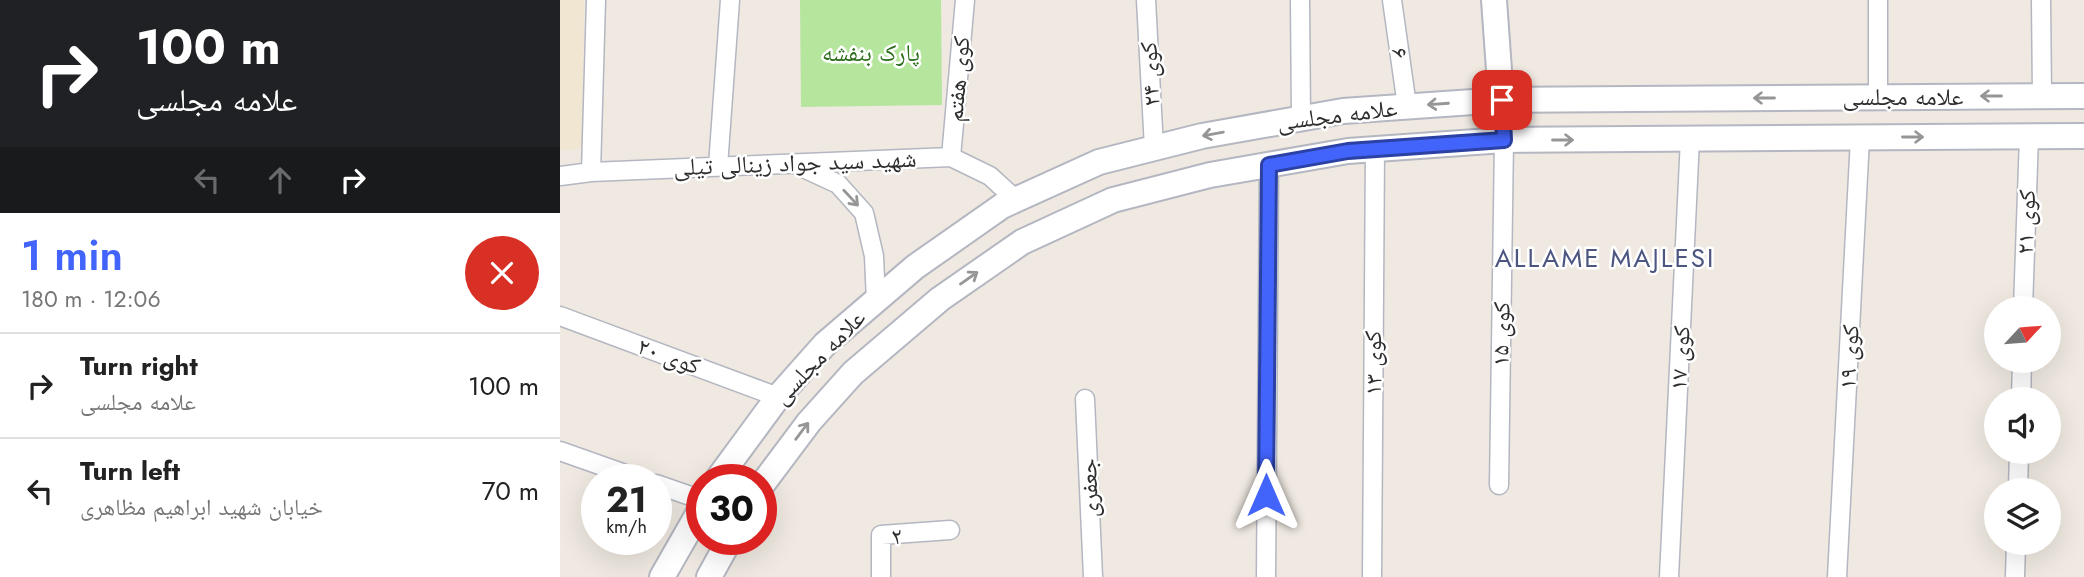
<!DOCTYPE html>
<meta charset="utf-8">
<style>
body{margin:0;font-family:Jost,"Noto Naskh Arabic",sans-serif;background:#f6f6f6;color:#222;height:100vh;display:flex;flex-direction:column;font-size:26px;white-space:nowrap}
*{box-sizing:border-box;margin:0}
p{font-size:23px;color:#767676}
.icon{flex:none;width:38px;height:38px;fill:none;stroke:currentColor;stroke-width:2;stroke-linecap:round;stroke-linejoin:round}
.map{position:relative;flex:1;overflow:hidden}
.side{display:flex;flex-direction:column;background:#fff;width:560px}
.side>*{flex:none}
.guide{background:#202124;color:#fff;overflow:hidden}
.needle{width:46px;rotate:64deg}
.tools{position:absolute;left:1424px;top:296px;display:grid;gap:14px}
.tools a{display:grid;place-items:center;width:77px;height:77px;border-radius:50%;background:#fff;box-shadow:0 7px 28px #0002;font-size:35px}
.speed{position:absolute;left:21px;top:464px;display:flex;gap:14px;font-size:35px;font-weight:700;text-align:center}
.speed>*{display:grid;place-content:center;width:91px;height:91px;border-radius:50%;background:#fff;box-shadow:0 7px 28px #0002;line-height:1}
.speed small{font-size:18px;font-weight:400}
.speed .limit{border:10px solid #d22;background:#fff;color:#111}
.pin{position:absolute;display:grid;place-items:center;width:60px;height:60px;color:#fff;margin:-30px;border-radius:14px;box-shadow:0 4px 10px #0006}
.me{position:absolute;width:77px;margin:-38px;rotate:0deg;stroke-linejoin:round;filter:drop-shadow(0 0 5px #0008)}
.turn{display:flex;align-items:center;gap:24px;height:147px;padding:0 21px;font-size:32px}
.turn .icon{width:91px;height:91px;stroke-width:2.5}
.turn b{display:block;font-size:49px;line-height:60px}
.lanes{display:flex;align-items:center;height:66px;padding:0 21px;background:#0003;justify-content:center;gap:35px;direction:ltr}
.lanes .off{opacity:.35}
.round{display:grid;place-items:center;flex:none;width:74px;height:74px;border-radius:37px;background:#f6f6f6}
.overview{display:flex;align-items:center;justify-content:space-between;height:119px;padding:0 21px}
h1{font-size:42px;font-weight:600;line-height:52px;color:#4264fb}
ul{padding:0;list-style:none}
li{display:flex;align-items:center;gap:21px;height:105px;padding:0 21px;border-top:2px solid #e0e0e0}
li div{flex:1}
li b{display:block;font-size:26px}
li em{font-style:normal}
main{display:flex;flex:1;min-height:0}
.map>svg:first-child{display:block}
.education{fill:#f0e6d1}
.green{fill:#b6e59e}
.lines{fill:none;stroke-linecap:round;stroke-linejoin:round}
.minor-casing{stroke:#b4b7c1;stroke-width:21}
.secondary-casing{stroke:#b4b7c1;stroke-width:28}
.minor{stroke:#fff;stroke-width:18}
.secondary{stroke:#fff;stroke-width:24}
.oneway{stroke:#969696}
.route-casing{stroke:#2b41a3;stroke-width:18}
.route{stroke:#4264fb;stroke-width:12}
.labels{text-anchor:middle;stroke-width:5;stroke-linejoin:round;paint-order:stroke}
.park-label{font-size:24px;fill:#2c6e1b;stroke:#fff}
.street-label{font-size:24px;fill:#2e2e2e;stroke:#fff}
.neighbourhood-label{font-size:26px;letter-spacing:2px;fill:#4d5680;stroke:#fff}
</style>
<main>
<section class="side">
<div class="guide">
<div class="turn"><svg class="icon" aria-label="right" viewBox="0 0 24 24"><path d="M7 20v-9h11M14 6l5 5-5 5"/></svg><div><b>100 m</b>علامه مجلسی</div></div>
<div class="lanes"><svg class="icon off" aria-label="left" viewBox="0 0 24 24"><path d="M17 20v-9H6M10 6l-5 5 5 5"/></svg><svg class="icon off" aria-label="ahead" viewBox="0 0 24 24"><path d="M12 20V5M6 11l6-6 6 6"/></svg><svg class="icon" aria-label="right" viewBox="0 0 24 24"><path d="M7 20v-9h11M14 6l5 5-5 5"/></svg></div>
</div>
<div class="overview"><div><h1>1 min</h1><p>180 m · 12:06</p></div><a class="round" style="background:#d93025;color:#fff"><svg class="icon" aria-label="close" viewBox="0 0 24 24"><path d="M6 6l12 12M18 6L6 18"/></svg></a></div>
<ul>
<li><svg class="icon" aria-label="right" viewBox="0 0 24 24"><path d="M7 20v-9h11M14 6l5 5-5 5"/></svg><div><b>Turn right</b><p>علامه مجلسی</p></div><em>100 m</em></li>
<li><svg class="icon" aria-label="left" viewBox="0 0 24 24"><path d="M17 20v-9H6M10 6l-5 5 5 5"/></svg><div><b>Turn left</b><p>خیابان شهید ابراهیم مظاهری</p></div><em>70 m</em></li>
</ul>
</section>
<div class="map">
<svg width="1524" height="577" viewBox="0 0 1524 577">
<rect width="100%" height="100%" fill="#efe9e1"/>
<!-- education -->
<path class="education" d="M0,0H24L22,148L0,151Z"/>
<!-- green -->
<path class="green" d="M240,0H381L382,105L241,107Z"/>
<g class="lines">
<!-- minor casing -->
<g class="minor-casing">
<path id="minor" d="M586,0L594,148
M740,0L741,118
M832,0L847,106
M1318,0V97
M1481,0L1482,96
M391,157L405,0
M237,165L278,184L304,213L314,256L316,301
M158,166L170,0
M31,172L36,0
M0,176L31,172L391,157L430,176L456,200
M1463,308L1469,136
M0,316L218,397
M525,399L533,577
M1461,399L1462,360
M0,451L82,480
M96,484L142,500
M939,485L944,140
M1458,490L1459,452
M321,577V535L390,530
M706,577L709,165
M812,577L815,149
M1109,577L1130,139
M1277,577L1300,138
M1455,577L1456,542"/>
</g>
<!-- secondary casing -->
<g class="secondary-casing">
<path id="secondary" d="M934,0L944,140
M157,480L218,397L265,344L355,267L442,206L539,162L642,136L783,111L942,100L1524,96
M201,486L249,422L293,373L380,299L462,242L553,200L650,175L788,151L944,140L1524,136
M102,577L142,507
M149,577L170,539"/>
</g>
<!-- minor -->
<use href="#minor" class="minor"/>
<!-- secondary -->
<use href="#secondary" class="secondary"/>
</g>
<!-- one-way arrows -->
<defs><path id="oneway-shaft" d="M-6 0H5M1.5-3L5.5 0L1.5 3" fill="none" stroke-width="1.6" stroke-linecap="round" stroke-linejoin="round" transform="scale(1.75)"/></defs>
<g class="oneway">
<use href="#oneway-shaft" transform="translate(1431 96) rotate(180)"/>
<use href="#oneway-shaft" transform="translate(1204 98) rotate(180)"/>
<use href="#oneway-shaft" transform="translate(878 104) rotate(176)"/>
<use href="#oneway-shaft" transform="translate(653 134) rotate(170)"/>
<use href="#oneway-shaft" transform="translate(1353 137)"/>
<use href="#oneway-shaft" transform="translate(1003 140)"/>
<use href="#oneway-shaft" transform="translate(291 198) rotate(47)"/>
<use href="#oneway-shaft" transform="translate(409 278) rotate(-35)"/>
<use href="#oneway-shaft" transform="translate(242 431) rotate(-53)"/>
</g>
<g class="lines">
<!-- route casing -->
<g class="route-casing">
<path id="route" d="M706,495L709,165L788,151L944,140L942,100"/>
</g>
<!-- route -->
<use href="#route" class="route"/>
</g>
<g class="labels">
<!-- park labels -->
<g class="park-label">
<text x="311" y="61">پارک بنفشه</text>
</g>
<!-- street labels -->
<g class="street-label">
<text transform="translate(840 53) rotate(82)" y="8">۶</text>
<text transform="translate(590 74) rotate(-93)" y="8">کوی ۲۴</text>
<text transform="translate(398 79) rotate(-85)" y="8">کوی هفتم</text>
<text x="1343" y="105">علامه مجلسی</text>
<text transform="translate(777 115) rotate(-7)" y="8">علامه مجلسی</text>
<text transform="translate(235 163) rotate(-2)" y="8">شهید سید جواد زینالی تیلی</text>
<text transform="translate(1466 222) rotate(-88)" y="8">کوی ۲۱</text>
<text transform="translate(941 334) rotate(-89)" y="8">کوی ۱۵</text>
<text transform="translate(109 356) rotate(20)" y="8">کوی ۲۰</text>
<text transform="translate(259 357) rotate(-46)" y="8">علامه مجلسی</text>
<text transform="translate(1289 357) rotate(-87)" y="8">کوی ۱۹</text>
<text transform="translate(1120 358) rotate(-87)" y="8">کوی ۱۷</text>
<text transform="translate(813 363) rotate(-90)" y="8">کوی ۱۳</text>
<text transform="translate(529 488) rotate(-92)" y="8">جعفری</text>
<text transform="translate(337 536) rotate(-11)" y="8">۲</text>
</g>
<!-- neighbourhood labels -->
<g class="neighbourhood-label">
<text x="1045" y="267">ALLAME MAJLESI</text>
</g>
</g>
</svg>
<div class="tools">
<a><svg class="needle" viewBox="-14 -14 28 28"><path d="M0-13l5 13h-10z" fill="#e53935"/><path d="M0 13l5-13h-10z" fill="#767676"/></svg></a>
<a><svg class="icon" aria-label="sound" viewBox="0 0 24 24"><path d="M4 9h4l5-4v14l-5-4H4zM17 9q2 3 0 6"/></svg></a>
<a><svg class="icon" aria-label="layers" viewBox="0 0 24 24"><path d="M12 4l9 5-9 5-9-5zM3 14l9 5 9-5"/></svg></a>
</div>
<div class="speed"><div>21<small>km/h</small></div><div class="limit">30</div></div>
<div class="pin" style="left:942px;top:100px;background:#d93025"><svg class="icon" aria-label="arrive" viewBox="0 0 24 24"><path d="M6 21V4h12l-3 4 3 4H6"/></svg></div>
<svg class="me" style="left:706px;top:495px" viewBox="-20 -20 40 40"><path d="M0-17L14 15 0 8-14 15z" fill="#4264fb" stroke="#fff" stroke-width="4"/></svg>
</div>
</main>
